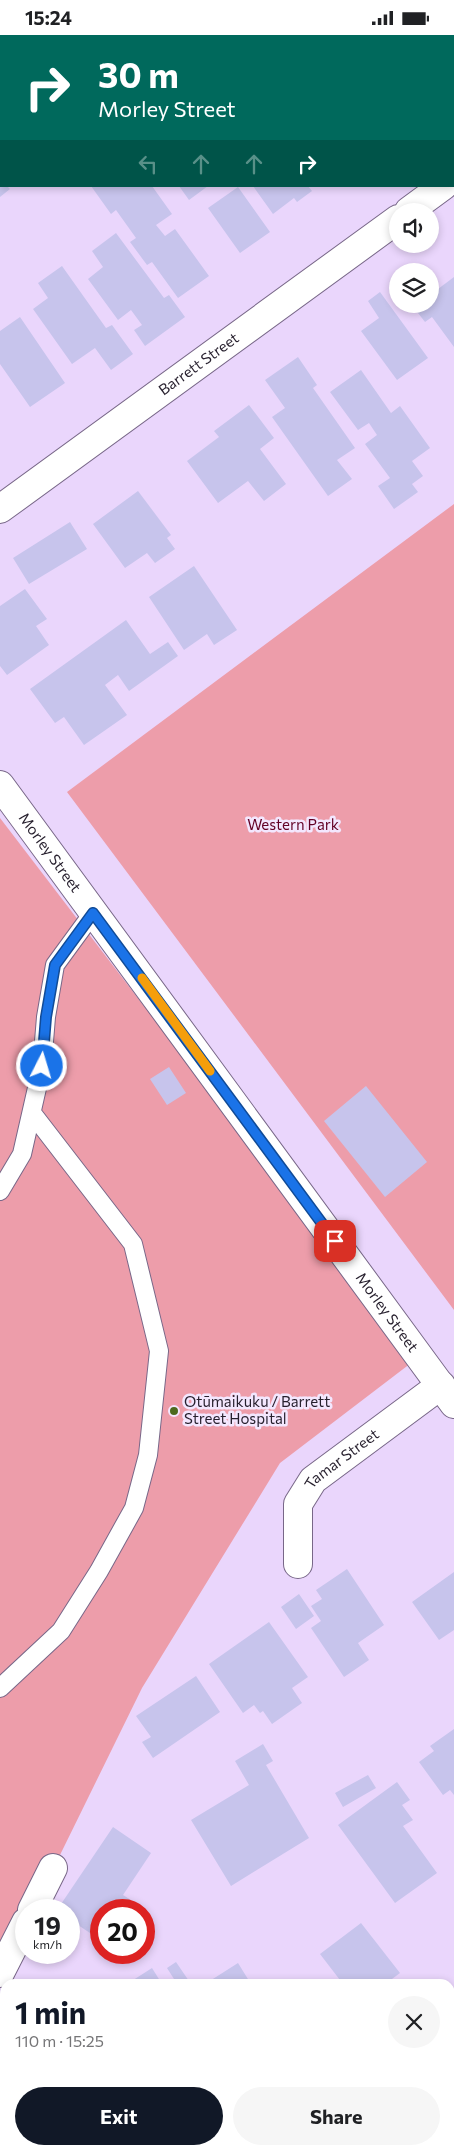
<!DOCTYPE html>
<meta charset="utf-8">
<style>
body{margin:0;font-family:Commissioner,sans-serif;background:#f6f6f6;color:#202124;height:100vh;display:flex;flex-direction:column;font-size:19px;white-space:nowrap}
*{box-sizing:border-box;margin:0}
p{font-size:16px;color:#757577}
.icon{flex:none;width:28px;height:28px;fill:none;stroke:currentColor;stroke-width:2;stroke-linecap:round;stroke-linejoin:round}
.map{position:relative;flex:1;overflow:hidden}
.details{position:absolute;left:0px;top:1944px;width:455px;height:176px;display:flex;flex-direction:column;background:#fff;border-radius:15px 15px 0 0;box-shadow:0 2px 8px #0003}
.details>*{flex:none}
.hud{position:absolute;left:0px;top:0px;width:455px;height:152px;box-shadow:0 2px 8px #0003;background:#00695c;color:#fff;overflow:hidden}
.tools{position:absolute;left:389px;top:168px;display:grid;gap:10px}
.tools a{display:grid;place-items:center;width:50px;height:50px;border-radius:50%;background:#fff;box-shadow:0 2px 8px #0003;font-size:25px}
.speed{position:absolute;left:15px;top:1864px;display:flex;gap:10px;font-size:25px;font-weight:700;text-align:center}
.speed>*{display:grid;place-content:center;width:65px;height:65px;border-radius:50%;background:#fff;box-shadow:0 2px 8px #0003;line-height:1}
.speed small{font-size:12px;font-weight:400}
.speed .limit{border:8px solid #d22;background:#fff;color:#111}
.pin{position:absolute;display:grid;place-items:center;width:42px;height:42px;color:#fff;margin:-21px;border-radius:10px;box-shadow:0 2px 8px #0006}
.me{position:absolute;width:55px;margin:-28px;rotate:5deg;stroke-linejoin:round;filter:drop-shadow(0 0 4px #0008)}
.turn{display:flex;align-items:center;gap:18px;height:105px;padding:0 15px;font-size:22px}
.turn .icon{width:65px;height:65px;stroke-width:2.5}
.turn b{display:block;font-size:35px;line-height:42px}
.lanes{display:flex;align-items:center;height:48px;padding:0 15px;background:#0003;justify-content:center;gap:25px;direction:ltr}
.lanes .off{opacity:.35}
.round{display:grid;place-items:center;flex:none;width:52px;height:52px;border-radius:26px;background:#f6f6f6}
.headline{display:flex;align-items:center;justify-content:space-between;height:85px;padding:0 15px}
h1{font-size:30px;font-weight:700;line-height:38px;color:#111827}
.button{display:flex;gap:10px;margin-top:auto;padding:10px 15px}
.button a{flex:1;height:58px;border-radius:30px;background:#111827;color:#fff;font-size:20px;font-weight:700;line-height:58px;text-align:center}
.button a+a{background:#f6f6f6;color:#202124}
.status{display:flex;justify-content:space-between;align-items:center;height:35px;padding:0 25px;background:#fff;direction:ltr}
.status svg{height:14px;fill:currentColor}
.map>svg:first-child{display:block}
.green{fill:#ed9daa}
.building{fill:#c7c4ec}
.lines{fill:none;stroke-linecap:round;stroke-linejoin:round}
.service-casing{stroke:#786788;stroke-width:20}
.minor-casing{stroke:#786788;stroke-width:30}
.secondary-casing{stroke:#786788;stroke-width:30}
.service{stroke:#fff;stroke-width:18}
.minor{stroke:#fff;stroke-width:28}
.secondary{stroke:#fff;stroke-width:28}
.route-casing{stroke:#114b97;stroke-width:12}
.route{stroke:#1a73e8;stroke-width:9}
.slow{stroke:#f59e0b;stroke-width:9}
.poi-dot{fill:#4b691d;stroke:#f3e7fe;stroke-width:2}
.labels{text-anchor:middle;stroke-width:5;stroke-linejoin:round;paint-order:stroke}
.street-label{font-size:15px;fill:#261f2d;stroke:#f3e7fe}
.park-label{font-size:15px;fill:#630025;stroke:#f3e7fe}
.poi-label{font-size:15px;fill:#261f2d;stroke:#f3e7fe;text-anchor:start}
</style>
<div class="status"><b>15:24</b><svg viewBox="0 0 49 12"><path d="M0 12V9h3v3zM5 12V6h3v6zM10 12V3h3v9zM15 12V0h3v12zM26 1h20v11H26zM47 4h2v5h-2z"/></svg></div>
<div class="map">
<svg width="454" height="2119" viewBox="0 0 454 2119">
<rect width="100%" height="100%" fill="#ead6fc"/>
<!-- green -->
<path class="green" d="M454,469V1275L67,757Z
M0,783L415,1325L280,1428L142,1653L60,1820L0,1915Z"/>
<!-- building -->
<path class="building" d="M0,151H7L10,154L0,162Z
M91,151H152L172,179L156,190L165,201L175,194L209,241L178,263L152,227L147,230L130,207L136,203L116,175L111,179Z
M179,151H208L189,165Z
M253,151H308L312,156L297,167L294,163L273,179Z
M238,152L270,197L240,218L208,173Z
M116,198L164,263L169,260L185,282L145,311L134,295L142,290L131,275L118,285L88,244L103,232L92,216Z
M62,231L106,293L112,290L133,319L111,335L95,313L72,329L33,274L48,263L38,248Z
M454,242V312L432,282L425,287L411,269H430V260Z
M380,257L428,323L397,345L361,296L379,283L368,266Z
M20,282L65,348L30,372L0,329V296Z
M298,322L317,350L313,353L355,413L337,425L352,444L328,461L272,382L285,373L265,345Z
M361,335L391,378L400,371L430,413L412,426L423,441L412,449L418,457L394,474L378,451L390,443L365,409L377,400L369,388L358,395L330,357Z
M249,370L274,403L260,414L286,449L264,466L248,446L218,468L187,426L219,402L214,396Z
M138,456L171,500L167,503L175,514L155,528L147,518L125,533L93,489Z
M70,487L87,514L29,549L13,523Z
M194,531L237,595L214,610L207,599L184,615L149,562Z
M25,554L47,584L36,591L49,610L7,640L0,631V571Z
M126,585L150,619L168,607L178,621L129,656L118,640L105,650L127,680L84,710L64,682L55,688L30,654Z
M169,1032L186,1058L167,1070L150,1044Z
M366,1051L427,1127L385,1162L324,1086Z
M347,1534L384,1590L358,1608L369,1625L344,1642L311,1593L321,1586L311,1571L322,1564L316,1555Z
M454,1537V1595L439,1605L412,1567Z
M299,1559L314,1581L296,1594L281,1572Z
M269,1587L308,1642L292,1653L302,1668L272,1689L263,1676L260,1678L254,1670L243,1678L209,1629Z
M196,1641L220,1677L153,1723L142,1707L151,1702L136,1681Z
M454,1694V1760L450,1755L443,1760L419,1727L434,1716L430,1711Z
M263,1709L273,1726L266,1730L309,1803L231,1851L191,1785L249,1750L235,1726Z
M368,1740L376,1753L343,1772L335,1758Z
M397,1747L410,1765L402,1770L413,1785L403,1791L437,1838L395,1868L338,1790Z
M113,1792L151,1818L123,1860L131,1865L124,1875H101V1894L96,1902L69,1884V1875H57Z
M361,1888L400,1938L392,1944L395,1949H343L320,1919Z
M176,1927L191,1949H166L174,1944L167,1933Z
M238,1928L251,1949H205Z
M152,1933L162,1949H127Z
M5,2032V2088L0,2084V2038Z
M75,2115H144L147,2119H69Z
M176,2115H194L197,2119H171Z
M398,2115H421L424,2119H392Z"/>
<g class="lines">
<!-- service casing -->
<g class="service-casing">
<path id="service" d="M0,1156L22,1119L42,1031L46,982L55,930L93,878
M0,1653L61,1596L99,1536L134,1473L148,1420L159,1316L133,1209L32,1078"/>
</g>
<!-- minor casing -->
<g class="minor-casing">
<g id="minor">
<path d="M409,176L443,151"/>
<path id="s1" d="M0,474L398,184"/>
<path id="s2" d="M298,1529V1469L313,1445L441,1350"/>
<path d="M32,1875L53,1833"/>
<path d="M0,1938L26,1887"/>
<path d="M450,2007L454,2004"/>
<path d="M296,2119L301,2115"/>
</g>
</g>
<!-- secondary casing -->
<g class="secondary-casing">
<g id="secondary">
<path id="s3" d="M0,750L454,1369"/>
</g>
</g>
<!-- service -->
<use href="#service" class="service"/>
<!-- minor -->
<use href="#minor" class="minor"/>
<!-- secondary -->
<use href="#secondary" class="secondary"/>
</g>
<g class="lines">
<!-- route casing -->
<g class="route-casing">
<path id="route" d="M42,1031L46,982L55,930L93,878L335,1206"/>
</g>
<!-- route -->
<use href="#route" class="route"/>
<!-- slow -->
<path class="slow" d="M142,943L210,1036"/>
</g>
<!-- markers -->
<circle class="poi-dot" cx="174" cy="1376" r="5"/>
<g class="labels">
<!-- street labels -->
<g class="street-label">
<text dy="5" stroke="none"><textPath href="#s1" startOffset="246">Barrett Street</textPath></text>
<text dy="5" stroke="none"><textPath href="#s3" startOffset="84">Morley Street</textPath></text>
<text dy="5" stroke="none"><textPath href="#s3" startOffset="654">Morley Street</textPath></text>
<text dy="5" stroke="none"><textPath href="#s2" startOffset="124">Tamar Street</textPath></text>
</g>
<!-- park labels -->
<g class="park-label">
<text x="293" y="795">Western Park</text>
</g>
<!-- poi labels -->
<g class="poi-label">
<text x="184" y="1372">Otūmaikuku / Barrett<tspan x="184" dy="17">Street Hospital</tspan></text>
</g>
</g>
</svg>
<div class="tools">
<a><svg class="icon" aria-label="sound" viewBox="0 0 24 24"><path d="M4 9h4l5-4v14l-5-4H4zM17 9q2 3 0 6"/></svg></a>
<a><svg class="icon" aria-label="layers" viewBox="0 0 24 24"><path d="M12 4l9 5-9 5-9-5zM3 14l9 5 9-5"/></svg></a>
</div>
<div class="speed"><div>19<small>km/h</small></div><div class="limit">20</div></div>
<div class="pin" style="left:335px;top:1206px;background:#d93025"><svg class="icon" aria-label="arrive" viewBox="0 0 24 24"><path d="M6 21V4h12l-3 4 3 4H6"/></svg></div>
<svg class="me" style="left:42px;top:1031px" viewBox="-20 -20 40 40"><circle r="17" fill="#1a73e8" stroke="#fff" stroke-width="3"/><path d="M0-11L8 9 0 5-8 9z" fill="#fff"/></svg>
<div class="hud">
<div class="turn"><svg class="icon" aria-label="right" viewBox="0 0 24 24"><path d="M7 20v-9h11M14 6l5 5-5 5"/></svg><div><b>30 m</b>Morley Street</div></div>
<div class="lanes"><svg class="icon off" aria-label="left" viewBox="0 0 24 24"><path d="M17 20v-9H6M10 6l-5 5 5 5"/></svg><svg class="icon off" aria-label="ahead" viewBox="0 0 24 24"><path d="M12 20V5M6 11l6-6 6 6"/></svg><svg class="icon off" aria-label="ahead" viewBox="0 0 24 24"><path d="M12 20V5M6 11l6-6 6 6"/></svg><svg class="icon" aria-label="right" viewBox="0 0 24 24"><path d="M7 20v-9h11M14 6l5 5-5 5"/></svg></div>
</div>
<section class="details">
<div class="headline"><div><h1>1 min</h1><p>110 m · 15:25</p></div><a class="round"><svg class="icon" aria-label="close" viewBox="0 0 24 24"><path d="M6 6l12 12M18 6L6 18"/></svg></a></div>
<div class="button"><a>Exit</a><a>Share</a></div>
</section>
</div>
